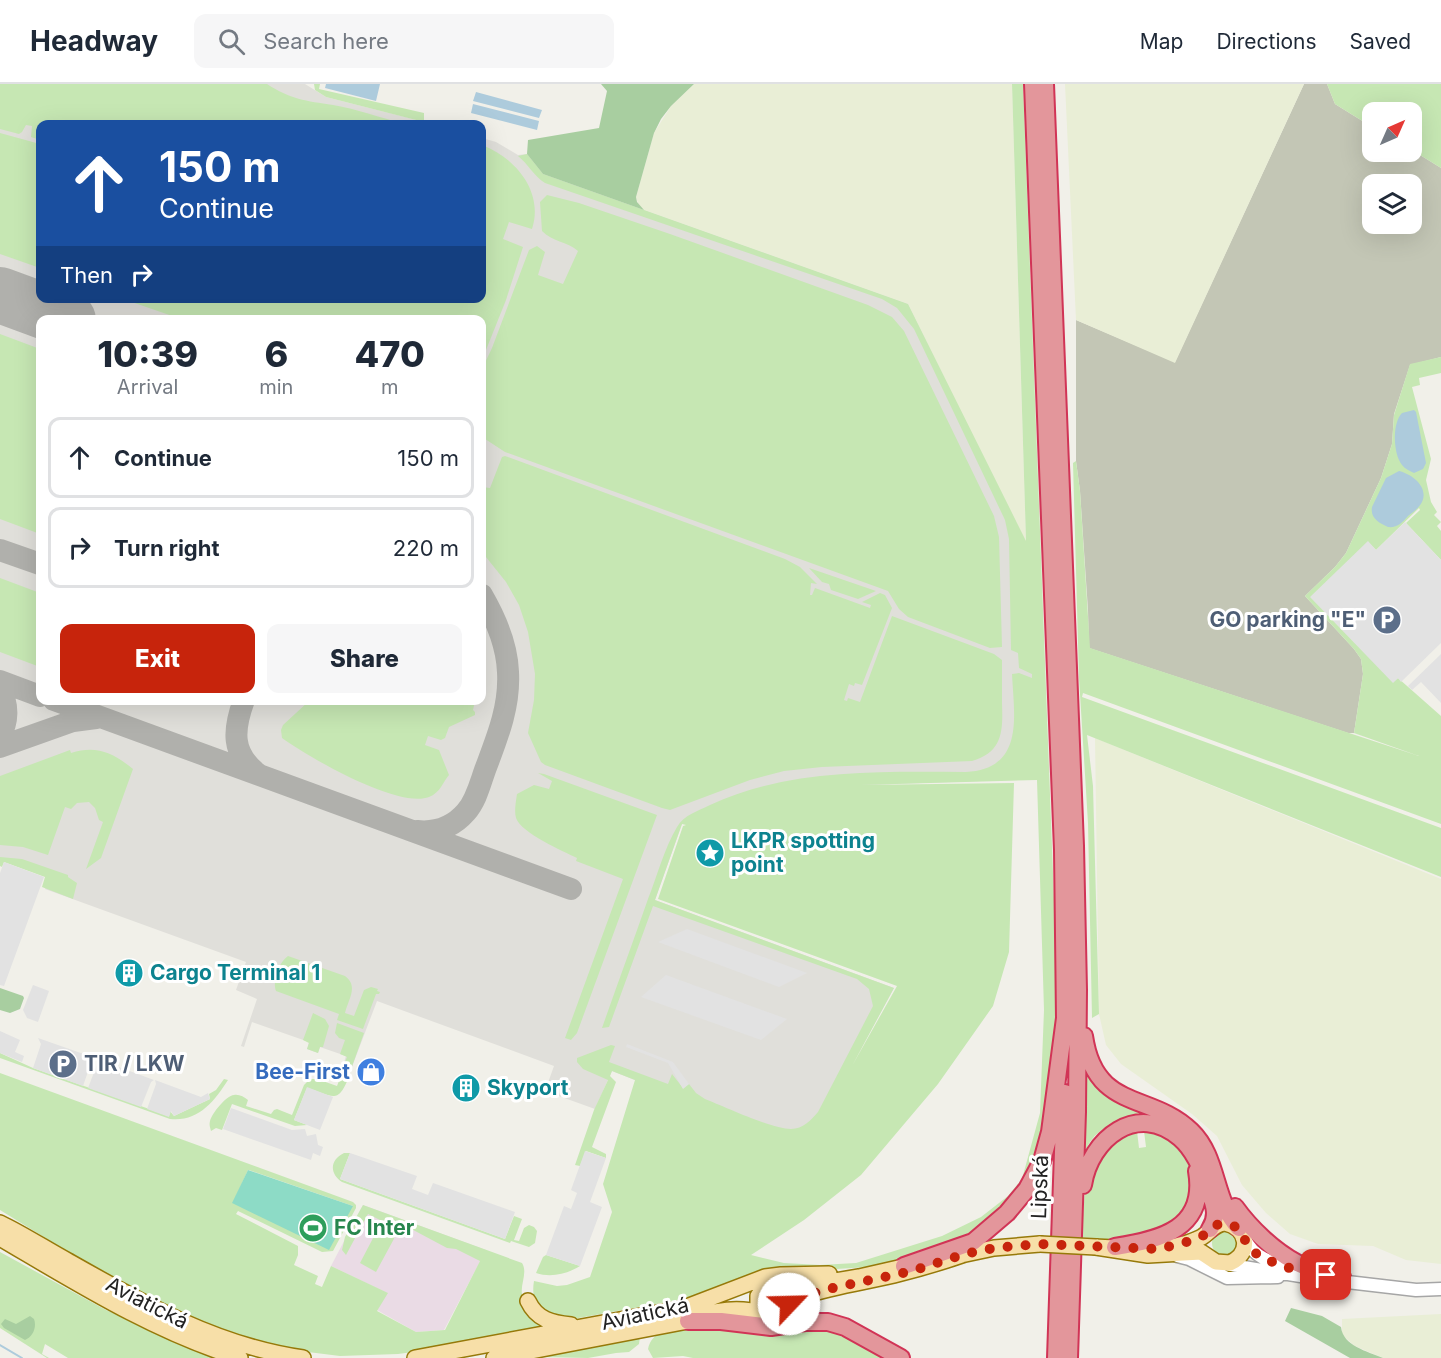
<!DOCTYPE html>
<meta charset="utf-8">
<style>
body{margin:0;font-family:Inter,sans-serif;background:#f6f6f7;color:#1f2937;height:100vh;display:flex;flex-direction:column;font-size:22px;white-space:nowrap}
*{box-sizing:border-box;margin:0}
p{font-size:20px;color:#747a83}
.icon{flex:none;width:33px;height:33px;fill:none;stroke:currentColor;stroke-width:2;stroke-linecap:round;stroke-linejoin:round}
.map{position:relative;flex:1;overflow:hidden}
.sheet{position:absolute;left:36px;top:231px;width:450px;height:390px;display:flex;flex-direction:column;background:#fff;border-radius:12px;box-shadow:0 6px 24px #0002}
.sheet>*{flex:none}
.banner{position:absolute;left:36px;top:36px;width:450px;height:183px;border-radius:12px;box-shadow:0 6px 24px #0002;background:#1a4fa0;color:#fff;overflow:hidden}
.needle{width:39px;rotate:45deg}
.controls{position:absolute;left:1362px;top:18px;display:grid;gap:12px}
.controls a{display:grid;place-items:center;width:60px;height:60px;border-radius:12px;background:#fff;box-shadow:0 6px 24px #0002;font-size:30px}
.pin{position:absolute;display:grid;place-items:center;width:51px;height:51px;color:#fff;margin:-26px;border-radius:12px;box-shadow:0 3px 9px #0006}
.me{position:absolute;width:66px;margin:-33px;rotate:66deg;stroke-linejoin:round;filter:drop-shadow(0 0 4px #0008)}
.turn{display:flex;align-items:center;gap:21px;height:126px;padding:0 24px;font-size:27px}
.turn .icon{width:78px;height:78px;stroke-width:2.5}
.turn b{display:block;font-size:42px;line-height:51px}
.then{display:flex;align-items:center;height:57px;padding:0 24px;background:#0003;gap:12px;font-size:22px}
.eta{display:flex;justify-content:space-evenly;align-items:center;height:102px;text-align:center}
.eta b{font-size:36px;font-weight:800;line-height:42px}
.cta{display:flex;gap:12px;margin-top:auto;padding:12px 24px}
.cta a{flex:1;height:69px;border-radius:12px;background:#c7240c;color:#fff;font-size:24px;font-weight:800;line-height:69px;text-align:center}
.cta a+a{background:#f6f6f7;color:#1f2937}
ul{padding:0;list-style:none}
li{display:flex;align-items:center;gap:18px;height:81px;margin:0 12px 9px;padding:0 12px;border:3px solid #e0e1e3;border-radius:12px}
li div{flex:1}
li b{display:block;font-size:22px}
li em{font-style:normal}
header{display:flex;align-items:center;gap:36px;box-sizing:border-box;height:84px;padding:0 30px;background:#fff;border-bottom:2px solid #e0e1e3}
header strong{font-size:28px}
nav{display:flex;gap:33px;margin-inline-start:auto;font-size:21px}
.search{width:420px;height:54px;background:#f6f6f7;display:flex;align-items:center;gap:15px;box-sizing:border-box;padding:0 21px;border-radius:12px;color:#747a83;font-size:22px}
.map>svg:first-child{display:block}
.industrial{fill:#eadbe5}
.airport{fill:#e0dfda;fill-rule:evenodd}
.construction{fill:#c3c6b5;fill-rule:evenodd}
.farmland{fill:#e9eed6}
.grass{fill:#c6e7b3;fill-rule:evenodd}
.forest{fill:#a8cea0}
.pitch{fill:#8ddbc6}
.parking{fill:#e2e2e2}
.water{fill:#adcbdc}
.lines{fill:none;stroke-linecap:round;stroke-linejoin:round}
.stream{stroke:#adcbdc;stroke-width:2}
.taxiway{stroke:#b0b0ac;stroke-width:22}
.runway{stroke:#b0b0ac;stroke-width:56}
.minor-casing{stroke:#a6a6a6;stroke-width:15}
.major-casing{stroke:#967909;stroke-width:18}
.highway-casing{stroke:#d13456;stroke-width:20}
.minor{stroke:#fff;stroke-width:12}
.major{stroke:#f7dfa8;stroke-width:15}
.highway{stroke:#e3969b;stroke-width:16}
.major-bridge-casing{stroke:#967909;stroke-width:18;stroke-linecap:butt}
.major-bridge{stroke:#f7dfa8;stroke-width:15}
.route{stroke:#c7240c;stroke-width:10;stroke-dasharray:0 18}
.labels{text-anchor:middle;stroke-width:6;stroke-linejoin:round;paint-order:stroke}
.service-label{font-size:21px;font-weight:bold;fill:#4e5e75;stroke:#fff;text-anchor:end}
.culture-label{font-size:21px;font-weight:bold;fill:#0d838f;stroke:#fff;text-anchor:start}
.shop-label{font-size:21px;font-weight:bold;fill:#366cbe;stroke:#fff;text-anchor:end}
.street-label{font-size:21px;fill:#222;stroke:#fff}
.leisure-label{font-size:21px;font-weight:bold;fill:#27864d;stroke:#fff;text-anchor:start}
</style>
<header>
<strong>Headway</strong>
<div class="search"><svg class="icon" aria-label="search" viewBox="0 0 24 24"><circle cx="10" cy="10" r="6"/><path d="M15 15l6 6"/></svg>Search here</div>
<nav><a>Map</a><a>Directions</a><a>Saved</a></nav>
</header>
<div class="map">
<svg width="1441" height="1274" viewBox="0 0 1441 1274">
<rect width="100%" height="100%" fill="#f1f0e9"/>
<!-- industrial -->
<path class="industrial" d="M363,1121L486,1166L444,1246L416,1248L377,1226L387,1209L331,1182Z"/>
<!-- airport -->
<path class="airport" d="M0,0H305L326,13L433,40H40V214H482V54L496,58L518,71L527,70L543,90L908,220L1026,459L1037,695L774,704L682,740L655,816L894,904L806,1064L612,987L595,1025L545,1007L554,982L377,917L350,988H341L346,972L320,963L318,969L307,965L309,958L252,938L244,963L241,962L257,915L236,906L246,878L45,805L49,792L0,776ZM40,236H482V616H40Z"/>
<!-- construction -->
<path class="construction" d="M1304,0H1327L1335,20L1372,43V68L1412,66L1441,84V273L1410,281L1394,330L1392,360L1381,394L1346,469L1335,483L1305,512L1354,565L1361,575L1363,590L1354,649H1348L1089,564L1088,526L1080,407L1076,377V236L1175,278ZM1372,100H1412V140H1372Z"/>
<!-- farmland -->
<path class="farmland" d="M694,0H1012L1026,459L908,220L644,126L639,122L636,113L654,49L671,22Z
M1065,0H1304L1175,279L1076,236Z
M1095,654L1441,795V1180L1406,1176L1373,1162L1318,1160L1290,1150L1266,1129L1242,1101L1217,1052L1192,1030L1121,980L1106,961L1099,930Z
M1441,1230V1274H1383L1355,1262L1342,1251V1235Z"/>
<!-- grass -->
<path class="grass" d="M0,0H267C290,15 306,17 333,21C357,25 381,34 405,40H40V56L31,53L32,42L26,41L22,48L19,50L0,45Z
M314,0H320L319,5L424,29V38L326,13L315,6Z
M1012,0H1023L1058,921L1044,1059L1016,1113L971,1151L899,1176L869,1183L820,1186L711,1210L562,1237C542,1230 530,1220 534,1197L557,1202L567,1201L590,1193L612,1128L603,1100L635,996L612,987L610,992L616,998L592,1063L606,1070V1074L586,1067L580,1082L575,1081L594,1026L608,996L583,985L577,978V974L611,961L615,962L609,978L668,1000L672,990L683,1004L689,1000L696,1009L705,1015C723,1022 772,1045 791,1045C803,1045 811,1036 818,1028L873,922L869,905L857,895L653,822L609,943L602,944C617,901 633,858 648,815C657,792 664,765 677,743C684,731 698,727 710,721C790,684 880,688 966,688C1025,685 1014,632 1012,590L1019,589L1032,594V590L1019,584L1018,569L1011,566L1009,455L1005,436L914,245L897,224L882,215L545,99C534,92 528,80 518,72L527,70L543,90L908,220L1026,457ZM1037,696L1044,926L1040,1029L1022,1095L1008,1112L981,1133L942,1152L856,1179L820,1181L784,1179L751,1171L804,1136L861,1091L938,1000L993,922L1009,868L1014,699L860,701ZM682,740L686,741L683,742L658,815L897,902L852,982L894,904L655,816Z
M1327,0H1441V84L1412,66V28H1372V43L1335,20Z
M0,49L40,60V184L0,170Z
M482,61C516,74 544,108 532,145L509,138L503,155L523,163L506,216L482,276V236L181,235L123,215L482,214Z
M547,111L579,119L670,150L868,221L892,233L904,247L994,432L999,453L1002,563L990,564L908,533L899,525L888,507L505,368L482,353V285L492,264L529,166L537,162L545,168L538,191L563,200L578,167C567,157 552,158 542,147L540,118Z
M0,250L40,265V450L0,435Z
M1441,273V289L1419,294L1420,301L1412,303L1431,375L1426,396L1431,418L1437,428L1434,431L1441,438L1437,442L1441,447V476L1406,439L1420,426L1419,424L1376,466L1368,458L1393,598L1398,594L1441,632V740L1083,609L1082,613L1441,744V793L1087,651L1093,702L1099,930L1092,934L1088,739L1079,594L1073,379L1076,377L1080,407L1090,564L1419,672L1354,649L1363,590L1361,575L1354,565L1305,512L1335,483L1346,469L1381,394L1392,360L1394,331L1410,280Z
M505,372L785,475L800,483L817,500L811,499L810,511H812L815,504L870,524L871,521L862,518L880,509L885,511L892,524L862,601L855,599L854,602L849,600L844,616L847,617L848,614L860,618L892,532L994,570L1002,576C1002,590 1002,605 1002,619C1003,647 1003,668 972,677L822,683L784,687L750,696L670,726L662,724L545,681L541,678L528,649L534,616L535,590L528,548L519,521L506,498L482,468V403L490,404L502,373Z
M809,484L876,507L858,515L831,506L829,500L822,498Z
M0,494L40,509V583L0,568Z
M309,617H475L473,626L475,628V631L449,643L445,654L441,656L428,652L425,661L439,666L449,691C443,698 440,709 429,713C398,725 308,673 282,654L281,646L283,641Z
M70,666L71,669C97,661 113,669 133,685L101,774L86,785L103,738L99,736L95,724L89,718L77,719L71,725L65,723L48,771L23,763L0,761V692Z
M538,689L544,690L657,731L577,949L571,956L565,954L623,795L576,777L577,774C563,767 521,749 516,734C514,727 516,717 517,710L534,701L549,705L552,697Z
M0,773L22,775L68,791V793L77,799L73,815L42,803L45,793L4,778L2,783L0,782Z
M288,872L345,892C359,902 348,916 345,929L354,932L364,906L371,903L378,905L377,907L380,908L379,910H376L363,945L337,936L339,930L276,907C272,897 279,878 288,872Z
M313,929L325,935L329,942L323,963H320L318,969L307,965L309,959L303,956Z
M337,939L364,949L350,988H341L347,973L340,970L345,956L339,954L335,949Z
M0,969L33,984L169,1032L170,1027L174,1032L210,1015L209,1010L216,1006L224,995L228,996C214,1018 198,1038 170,1035L0,974Z
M1088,984L1164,1035C1133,1036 1099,1033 1085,1068H1083L1085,985Z
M0,989L353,1118L356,1121V1124L333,1167L322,1168L238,1127L236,1130L298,1162V1171L294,1181L318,1192L315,1200L322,1203L331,1182L388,1209L377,1227L416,1248L445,1246L480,1177L456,1165L447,1164L402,1140L376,1188L360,1179L382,1137L368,1130L346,1171L342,1166L345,1153L363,1121L522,1179C529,1190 517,1204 524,1216C530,1226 545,1234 553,1242L436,1265L398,1270L340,1272L268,1263L178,1230L91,1182L0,1126ZM248,1086H249L353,1122L233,1119Z
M342,989L350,990C338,1022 334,1012 307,1004L294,1036L307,1041L295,1042L232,1020L222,1046L216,1044L211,1047C210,1043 209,1041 210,1037C212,1029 226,1012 234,1011C239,1010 244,1013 248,1016L246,1022L271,1030L274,1026L277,1025L292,1031L304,1001L310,995H317L337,1002Z
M1137,1047L1139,1064L1146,1063L1144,1047L1167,1054L1183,1067L1190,1080L1193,1096L1185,1128L1164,1146L1113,1156L1081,1153L1086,1095L1109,1057Z
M344,1069H350L340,1095L505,1155L514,1132L522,1135L514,1156L519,1157L524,1144L529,1141L534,1143L537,1147L535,1159L529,1163L511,1157L510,1159L342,1098C329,1089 330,1076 344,1069Z
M1212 1159a13 13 0 1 1 26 0a13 13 0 1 1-26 0Z
M0,1168L106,1226L217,1274H68L45,1260L42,1270L49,1274H47L0,1244Z
M546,1171L580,1182C567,1190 551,1194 536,1189L543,1173Z
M826,1242L889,1274H693L683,1272L653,1274L648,1265C652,1247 668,1246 683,1243Z
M640,1252L639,1260L629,1268L616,1269L588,1274L540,1273Z"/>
<!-- forest -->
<path class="forest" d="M601,0H694L671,22L661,35L654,49L636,113L637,118L644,126L543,90L527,70L528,56L599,44L607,7Z
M0,904L23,912L24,914L20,925L10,929L0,926Z
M1291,1224L1322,1232L1341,1243C1343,1262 1367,1267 1383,1274H1350L1285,1237Z
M30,1232L34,1235C37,1243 33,1253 25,1256L4,1244L1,1240L5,1235L16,1240Z"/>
<!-- pitch -->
<path class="pitch" d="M248,1086L353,1122L329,1166L232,1119Z"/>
<!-- parking -->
<path class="parking" d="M1405,438L1441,476V559L1401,598L1398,594L1393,599L1310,513L1368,457L1376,466Z
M1441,570V619L1421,598L1412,606L1408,602Z
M4,778L44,793L4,902L0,901V789Z
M687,845L807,889L779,903L658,858Z
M666,891L787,935L761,956L641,913Z
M33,901L49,907L38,938L27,934L23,926Z
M0,947L20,956L15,968L24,972L22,978L0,969Z
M38,954L95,974L92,976L83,1002L33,984L41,960Z
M627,960L673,978L689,1000L683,1005L668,979L626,963Z
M97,975L154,996L151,998L141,1023L88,1004L98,978Z
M155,996L201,1013L208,1009L210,1015L174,1032L171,1027L169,1033L147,1025L156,1000Z
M307,1003L333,1013L320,1046L294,1036Z
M231,1024L292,1046L305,1045L307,1052L316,1050L318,1061L323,1063L320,1072L313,1069L311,1076L223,1045Z
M585,1067L606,1074L590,1118L602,1123L580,1182L546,1171L564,1122L571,1125L577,1109L571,1106Z
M350,1069L417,1092L412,1105L428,1111L433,1099L515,1128L505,1155L340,1095Z"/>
<!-- water -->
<path class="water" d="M326,0H380L376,17L325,4Z
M476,8L542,26L539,34L473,17Z
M473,20L539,37L537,46L471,29Z
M1414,326L1416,328L1426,379L1423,385L1414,389C1410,387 1405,385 1402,381C1393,370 1392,339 1402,329Z
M1399,387C1412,390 1429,403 1422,418C1419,424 1413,428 1408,432C1402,439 1397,444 1388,443C1379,439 1370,434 1372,423L1386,394Z"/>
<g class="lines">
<!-- stream -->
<path class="stream" d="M0,1261L22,1274"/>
<!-- taxiway -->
<path class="taxiway" d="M0,466L40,480
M0,597L40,612
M0,606C9,621 8,638 0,652
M54,616L571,805
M244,616C233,646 231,669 258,690
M0,663L73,637L96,634
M417,747C436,749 453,743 466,728C476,717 480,700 485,686C497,654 510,623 508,588C507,560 496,535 482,511"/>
<!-- runway -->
<path class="runway" d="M0,211L68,236"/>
<!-- minor casing -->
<g class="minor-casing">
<path id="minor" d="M1245,1155C1253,1173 1272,1179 1290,1184
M1177,1172L1189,1175L1227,1194L1278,1193
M1225,1180L1313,1194L1416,1206L1441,1205"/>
</g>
<!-- major casing -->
<g class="major-casing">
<path id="major" d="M0,1139C23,1150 46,1165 68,1177C142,1219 217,1262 303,1274
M1225,1139C1248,1144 1252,1169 1230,1179L1216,1178L1201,1168L1148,1171L1096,1163C1126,1164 1154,1169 1184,1160C1190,1158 1197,1156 1202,1153C1211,1147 1214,1140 1225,1139Z
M0,1154C75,1198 156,1249 240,1274
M942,1175L994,1164L1040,1160
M916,1180L859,1193L793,1204L772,1201L764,1204L758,1212V1222L763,1229L775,1234C788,1229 791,1217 804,1212C834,1202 864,1198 894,1191C918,1185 942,1178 965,1170
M528,1217C537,1236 552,1239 571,1241
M415,1274L684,1224L765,1193L781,1191L829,1190
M494,1274L688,1237C711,1226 743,1221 767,1232"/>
</g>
<!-- highway casing -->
<g class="highway-casing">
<path id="highway" d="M1045,0L1075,762L1078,906L1077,1028L1069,1274
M1084,952C1095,1028 1151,1008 1191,1047C1219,1074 1213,1117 1239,1144
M1083,1101C1090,1055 1137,1017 1180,1054C1195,1067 1203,1087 1209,1106C1214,1120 1219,1132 1210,1145
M1235,1123C1250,1144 1274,1167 1297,1179C1311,1186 1327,1189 1342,1193
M1115,1163C1160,1156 1207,1145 1197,1087
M904,1182L973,1158L1007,1129L1027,1105L1042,1077L1050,1048L1065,934L1063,766L1033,0
M688,1237H721L771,1243L805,1238H828L845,1243L901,1274
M1056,1274L1065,1009"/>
</g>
<!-- minor -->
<use href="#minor" class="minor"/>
<!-- major -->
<use href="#major" class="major"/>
<!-- highway -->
<use href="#highway" class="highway"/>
<!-- major-bridge casing -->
<g class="major-bridge-casing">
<path id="major-bridge" d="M1040,1160L1096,1163"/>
</g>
<!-- major-bridge -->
<use href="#major-bridge" class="major-bridge"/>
</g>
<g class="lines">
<!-- route -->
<path class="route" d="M789,1220L788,1224L800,1214L824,1206L912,1187L965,1170L994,1164L1040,1160L1159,1165L1194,1156L1204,1151L1216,1141L1225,1139L1239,1144L1249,1164L1262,1174L1292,1185L1326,1191"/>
</g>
<!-- icons -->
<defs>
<g id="parking-disc" transform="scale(1.5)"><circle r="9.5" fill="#5c6f8a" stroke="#fff"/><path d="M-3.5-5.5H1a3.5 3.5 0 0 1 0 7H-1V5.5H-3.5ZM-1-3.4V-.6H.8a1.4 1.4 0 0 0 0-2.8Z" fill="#fff"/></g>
<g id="sight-disc" transform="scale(1.5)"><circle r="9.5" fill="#0f9aa8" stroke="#fff"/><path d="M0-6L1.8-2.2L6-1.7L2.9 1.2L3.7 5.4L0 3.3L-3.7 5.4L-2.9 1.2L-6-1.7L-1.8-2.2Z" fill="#fff"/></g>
<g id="building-disc" transform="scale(1.5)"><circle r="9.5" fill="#0f9aa8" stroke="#fff"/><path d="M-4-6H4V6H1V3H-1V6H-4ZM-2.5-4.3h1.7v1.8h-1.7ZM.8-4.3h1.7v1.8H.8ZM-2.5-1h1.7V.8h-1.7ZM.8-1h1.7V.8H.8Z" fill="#fff"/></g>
<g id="shop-disc" transform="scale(1.5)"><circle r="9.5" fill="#3f7fe0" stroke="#fff"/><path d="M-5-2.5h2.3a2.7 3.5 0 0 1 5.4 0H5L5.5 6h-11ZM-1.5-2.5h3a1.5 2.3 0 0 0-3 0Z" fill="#fff"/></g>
<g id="stadium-disc" transform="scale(1.5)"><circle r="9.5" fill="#2e9e5b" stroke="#fff"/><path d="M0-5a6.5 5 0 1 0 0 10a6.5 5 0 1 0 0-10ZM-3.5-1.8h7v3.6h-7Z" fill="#fff"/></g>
</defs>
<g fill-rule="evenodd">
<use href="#parking-disc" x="1387" y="536"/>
<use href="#sight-disc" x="710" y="769"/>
<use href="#building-disc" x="129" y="889"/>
<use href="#parking-disc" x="63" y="980"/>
<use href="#shop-disc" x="371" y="988"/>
<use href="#building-disc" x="466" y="1004"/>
<use href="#stadium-disc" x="313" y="1144"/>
</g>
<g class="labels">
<!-- service labels -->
<g class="service-label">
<text x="1366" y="543">GO parking "E"</text>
<text x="84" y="987" text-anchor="start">TIR / LKW</text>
</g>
<!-- culture labels -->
<g class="culture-label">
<text x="731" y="764">LKPR spotting<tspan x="731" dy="24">point</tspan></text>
<text x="150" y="896">Cargo Terminal 1</text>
<text x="487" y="1011">Skyport</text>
</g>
<!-- shop labels -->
<g class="shop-label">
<text x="350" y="995">Bee-First</text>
</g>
<!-- street labels -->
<g class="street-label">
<text transform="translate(1040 1103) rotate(-88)" y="7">Lipská</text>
<text transform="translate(147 1219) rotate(27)" y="7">Aviatická</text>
<text transform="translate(645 1230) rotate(-12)" y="7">Aviatická</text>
</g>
<!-- leisure labels -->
<g class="leisure-label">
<text x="334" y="1151">FC Inter</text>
</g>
</g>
</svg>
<div class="controls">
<a><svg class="needle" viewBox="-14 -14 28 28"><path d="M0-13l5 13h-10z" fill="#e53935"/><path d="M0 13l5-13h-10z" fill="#747a83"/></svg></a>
<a><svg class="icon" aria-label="layers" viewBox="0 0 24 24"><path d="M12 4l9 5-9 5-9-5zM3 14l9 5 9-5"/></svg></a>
</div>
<div class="pin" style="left:1326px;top:1191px;background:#d93025"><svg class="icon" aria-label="arrive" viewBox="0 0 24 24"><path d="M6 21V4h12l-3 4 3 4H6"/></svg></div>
<svg class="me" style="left:789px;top:1220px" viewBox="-20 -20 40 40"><circle r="19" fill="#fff"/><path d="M0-13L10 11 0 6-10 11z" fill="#c7240c"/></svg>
<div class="banner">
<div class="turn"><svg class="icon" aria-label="ahead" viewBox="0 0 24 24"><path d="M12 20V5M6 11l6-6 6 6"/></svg><div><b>150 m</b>Continue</div></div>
<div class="then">Then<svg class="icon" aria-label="right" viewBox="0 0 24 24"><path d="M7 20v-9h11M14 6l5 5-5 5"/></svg></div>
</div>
<section class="sheet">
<div class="eta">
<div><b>10:39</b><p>Arrival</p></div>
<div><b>6</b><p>min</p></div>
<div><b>470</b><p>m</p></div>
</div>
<ul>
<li><svg class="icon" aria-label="ahead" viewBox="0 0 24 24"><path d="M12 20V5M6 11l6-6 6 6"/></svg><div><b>Continue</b></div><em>150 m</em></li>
<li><svg class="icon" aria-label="right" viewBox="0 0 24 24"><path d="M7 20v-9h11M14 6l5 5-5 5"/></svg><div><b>Turn right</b></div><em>220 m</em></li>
</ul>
<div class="cta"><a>Exit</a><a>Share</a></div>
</section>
</div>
